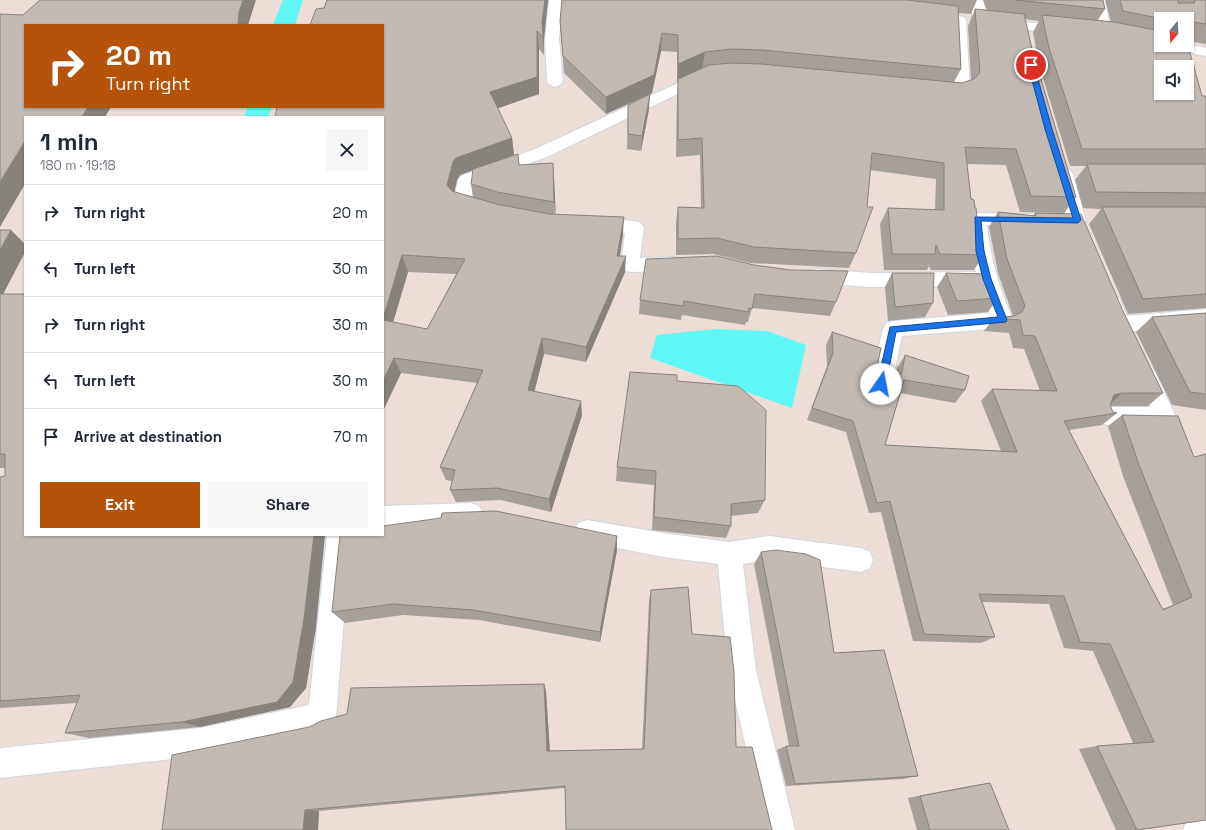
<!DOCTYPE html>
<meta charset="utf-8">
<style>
body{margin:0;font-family:"Space Grotesk",sans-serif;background:#f6f6f7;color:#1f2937;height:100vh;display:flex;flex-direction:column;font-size:15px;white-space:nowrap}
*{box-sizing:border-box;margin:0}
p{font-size:13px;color:#747a83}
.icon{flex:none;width:22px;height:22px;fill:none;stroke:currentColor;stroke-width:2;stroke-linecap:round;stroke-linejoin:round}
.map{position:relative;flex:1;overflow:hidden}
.side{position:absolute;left:24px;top:116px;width:360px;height:420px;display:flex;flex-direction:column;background:#fff;border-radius:0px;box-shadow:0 1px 3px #0004}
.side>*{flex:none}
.guide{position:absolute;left:24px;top:24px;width:360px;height:84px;border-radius:0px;box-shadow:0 1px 3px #0004;background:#b45309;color:#fff;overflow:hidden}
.needle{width:26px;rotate:198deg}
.buttons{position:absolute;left:1154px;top:12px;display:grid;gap:8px}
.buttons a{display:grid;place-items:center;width:40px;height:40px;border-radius:0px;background:#fff;box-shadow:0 1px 3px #0004;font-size:20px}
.pin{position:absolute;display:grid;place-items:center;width:34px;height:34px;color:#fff;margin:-17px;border:2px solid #fff;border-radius:50%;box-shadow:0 1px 4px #0007}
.me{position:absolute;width:44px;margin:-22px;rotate:12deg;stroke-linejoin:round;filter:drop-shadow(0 0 3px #0008)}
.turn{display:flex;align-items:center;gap:14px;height:84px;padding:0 16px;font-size:18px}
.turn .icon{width:52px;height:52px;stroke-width:2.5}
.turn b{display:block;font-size:28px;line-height:34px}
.round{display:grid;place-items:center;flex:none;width:42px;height:42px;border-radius:0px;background:#f6f6f7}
.head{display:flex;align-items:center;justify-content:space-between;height:68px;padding:0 16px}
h1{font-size:24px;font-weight:700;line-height:30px}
.action{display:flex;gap:8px;margin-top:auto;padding:8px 16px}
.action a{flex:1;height:46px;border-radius:0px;background:#b45309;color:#fff;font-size:16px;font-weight:700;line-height:46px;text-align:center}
.action a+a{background:#f6f6f7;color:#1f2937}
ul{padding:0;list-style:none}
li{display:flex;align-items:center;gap:12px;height:56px;padding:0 16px;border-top:1px solid #e0e1e3}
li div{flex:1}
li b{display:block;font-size:15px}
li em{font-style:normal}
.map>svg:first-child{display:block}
.water{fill:#60f8f6}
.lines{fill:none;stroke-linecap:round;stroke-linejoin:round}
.canal{fill:#60f8f6;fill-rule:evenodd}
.minor-casing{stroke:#cdd7e2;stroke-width:2}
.minor{fill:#fff;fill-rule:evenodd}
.wall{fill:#a79f9a;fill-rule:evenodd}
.shaded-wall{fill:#88827d}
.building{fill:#c2b9b3;stroke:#88827d;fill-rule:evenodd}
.route{fill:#1a73e8;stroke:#114b97}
</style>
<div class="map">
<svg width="1206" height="830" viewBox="0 0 1206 830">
<rect width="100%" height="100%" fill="#ecddd7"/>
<!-- water -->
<path class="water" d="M716,329L767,331L806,345L792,408L650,358L657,335Z"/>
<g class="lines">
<!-- canal -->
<path class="canal" d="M283,0H303L295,25H273Z
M248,107H272L268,117H244Z"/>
<!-- minor casing -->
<g class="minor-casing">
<path id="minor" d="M549,0H563L559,39L563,82L560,85L555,87L550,85L547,82L545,39Z
M969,0H983L988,22L986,25L981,26L976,25L974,22Z
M1091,0H1105L1111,33L1109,36L1104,37L1099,36L1097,33Z
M959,16L964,17L966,20L970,90C963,100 946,98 936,95L933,92L936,89L954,88L952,20L954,17Z
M996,20L1065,25L1070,26L1072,29L1070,32L1065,33L991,27L989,24L991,21Z
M1161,43V45L1187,44L1206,48V56L1162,48L1160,45Z
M704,71L709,73L712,76L709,79L547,157L475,183L472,200L488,205L491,209L488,213C478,216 466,210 456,207L453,203L458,180L461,176L535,149Z
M1064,168L1070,170L1073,174L1086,221L1083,225L1077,227L987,225C991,262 999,286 1013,320L1010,325L1003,328L902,336L892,384L889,390L881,393L873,390L870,384L883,329L886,323L893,321L990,313L980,286L871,287L816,283L809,281L806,276L809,271L816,269L871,273L976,272L971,251L968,219L971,215L977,213L1066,215L1055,174L1058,170Z
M595,219L635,221L641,223L644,227L640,258L675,257L682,259L684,264L682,269L675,271L630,272L623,270L621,265L625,233L595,231L589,229L586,225L589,221Z
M1112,296L1119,298L1127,316L1206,309V325L1121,332L1114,330L1102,303L1105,298Z
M1144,363L1151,366L1155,372L1176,417L1173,424L1165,426L1108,425L1100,423L1097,416L1100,409L1108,407H1150L1133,372L1137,366Z
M471,503L479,506L483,514L479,522L471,525L383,528V506Z
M587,520L663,533L729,542L769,536L861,548L870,552L873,560L870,568L861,572L769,560L743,564L756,670L795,830H765L728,670L718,564L663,557L587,542L578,539L575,531L578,523Z
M327,535H351L336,716L332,726L322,730L200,756L0,778V748L200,728L309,705Z
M1206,810V830H1183L1187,819Z"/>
</g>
<!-- minor -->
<use href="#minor" class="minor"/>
</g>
<!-- wall -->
<path class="wall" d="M327,0H548L544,39V55L539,49V94L498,108L512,138L514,155L520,165L553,163L555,215L623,234L620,256L625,272L586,362L544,354L534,391L582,415L551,512L501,500L456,502L450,490L452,481L446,480L440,467L477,383L401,373L383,411V107L324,8ZM473,170L471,184L473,198L454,192L457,180L460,175ZM408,272L456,274L427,329L393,322Z
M562,0H977L971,14L958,13L961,69L954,82L962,83L971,80L968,26L975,9L987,10L983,0H1103L1105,9L1098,20L1111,22L1105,0H1206V44L1187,41V19H1161V45L1202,96H1206V308L1128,314L1089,224L1101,209L1083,208L1075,180L1086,166H1070L1039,65L1033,32L1039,21L1025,19L1032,49L1076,197L1064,213L1020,212L1006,165L967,164L971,199L975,208L979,236L984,255L974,270H931L929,266L927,270H884L880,224L888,208L935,210L936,179L870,170L856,253L849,268L750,263L714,254L676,255V223L678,207L701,208L700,155L676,157L677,96L678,81L677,82V52L661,51L652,93L606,114L564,73L560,21Z
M628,105L649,109L641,151L627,149Z
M998,212L1033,216L1035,213L1123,311L1163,393L1148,406H1110L1113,412L1117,413L1102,425L1069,430L1162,609L1173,605L1123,476L1108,426L1122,415L1194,457L1206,820L1140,830H1116L1079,749L1097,746L1133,743L1093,651L1064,648L1049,604L982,602L995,637L981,643L913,641L881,512L869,513L846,432L807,420L827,366L826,345L832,332L876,372L880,379L888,382L894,380L897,368L905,355L965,390L955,403L900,393L885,445L1001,451L981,401L992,389L1040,391L1024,349L1013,348L1009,333L984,331L994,318L1013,316L998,273L989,227Z
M0,230L25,252L3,294L25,535L316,627L306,688L290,707L200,727L89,738L65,733L77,703L0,708V477L5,476V468H0Z
M754,265L836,302L830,316L752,308L748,322H746L745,325L682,315L681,320L639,314L640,300Z
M892,273L933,303L925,317L888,321L885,287Z
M946,273L998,298L988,312L948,315L937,287Z
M1206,313V410L1172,405L1136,332L1152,317Z
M677,381L765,500L758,513L731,516V526L726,538L652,530L654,485L616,481L617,467Z
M617,550L600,642L479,620L403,615L345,623L332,612Z
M761,552L834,653L918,776L903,779L786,786L777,750L786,746H789L754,564Z
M651,590L692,634L736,747L565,788L319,811L318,830H162L544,684L546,691L550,751L642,749L649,600Z
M990,783L1009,830H917L908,798L975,785Z"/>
<!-- shaded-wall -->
<path class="shaded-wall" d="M243,0H256L248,25H238L239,12Z
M545,0H548L544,39V55L542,21Z
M537,31L539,49V94L493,110L490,92Z
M662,33L661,51L652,93L606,114V97Z
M705,52L702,70L677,82L678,64Z
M650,94L649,109L641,151L642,136Z
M88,107H111L105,117H82Z
M512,138L514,155L460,175L457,180L452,203L447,185L453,162L456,158Z
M25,141V184L0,227V182Z
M553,163L554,177L556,217L554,202Z
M624,217L623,234L617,273V256Z
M11,230L25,244V252L0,300V250Z
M402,255L408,272L389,336L383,321V319Z
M626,256L625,272L586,362V347Z
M542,338L544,354L531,405L528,390Z
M394,358L401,373L383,411V381Z
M1122,393L1108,406L1114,395Z
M581,401L582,415L551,512L549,499Z
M314,535H325L316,627L306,688L290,707L200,727L182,722Z
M617,536V550L600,642V632Z
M544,684L546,691L550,755L547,751Z
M305,810L319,811L318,830H303Z"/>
<!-- building -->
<path class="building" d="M40,0H243L239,12L238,25H25V107H88L82,117H25V141L0,182V14L23,15Z
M327,0H545L542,21L543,37L537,31V77L490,92L512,138L456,158L453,162L447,185L452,191L496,204L549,214L624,217L617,256H626L586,347L542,338L528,390L581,401L549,499L497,488L450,490L455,470L440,467L483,370L394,358L383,381V320L427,329L465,259L402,255L383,319V117H275L277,107H383V25H310L316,9L324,8Z
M562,0H907L958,6L961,69L762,50L732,49L705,52L678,64V35L662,33L654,75L606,97L563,56L560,21Z
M1015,0H1103L1105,9Z
M1120,0H1178V3H1194L1195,0H1206V24L1187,21V19H1163L1123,11Z
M975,9L1024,14L1032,49L1076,197L1031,196L1016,149L965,147L971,199L974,200L975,208H976L979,236L984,255L940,254L936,245L935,254H892L888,208L944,210V163L872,153L867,207H873L856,253L754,247L717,238L678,239V207L704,208L702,138L678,140V79L709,65L732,63L761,64L962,83L974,79L980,73Z
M1042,15L1114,22L1161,31V45H1187V42L1202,96H1206V149H1082L1049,48ZM1161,67H1187V93H1161Z
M650,94L642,136L628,134V105Z
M518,154L519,165L553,163L554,202L497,192L471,184L473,169Z
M1087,164H1206V193L1096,192Z
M1102,207H1206V294L1143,299Z
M998,212L1036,216L1035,213L1081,214L1123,311L1163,393H1122L1114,395L1110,405L1113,412L1117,413L1064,421L1163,610L1192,597L1139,465L1122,415L1178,416L1194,457L1206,454V820L1137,830L1097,746L1154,742L1110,644L1080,642L1064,596L979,594L995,637L924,634L890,501L877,503L853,421L812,408L833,353L832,332L881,348L876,372L880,379L888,382L898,378L902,372L905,355L969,376L965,390L904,380L885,445L1017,452L992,389L1057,391L1035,336L1023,335L1020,320L994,318L1014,316L1022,312L1025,306L1007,259Z
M0,230H11L0,250Z
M717,256L754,265L791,270L848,271L836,302L755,294L752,309L749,308L748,312L684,301L683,306L640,300L646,259Z
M892,273H934L933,303L895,307Z
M946,273L989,274L998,298L957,301Z
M0,294H25V535H314L304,619L293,682L277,702L182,722L65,733L80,695L0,701V477L5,476V454H0Z
M1206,313V394L1190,392L1152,317Z
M630,372L677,375V381L738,386L766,410L765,500L731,504V526L654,517L656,471L617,467Z
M496,511L617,536L600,632L473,610L393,604L332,612L340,535H383V526L441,518L442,513Z
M776,550L806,554L820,560L834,653L884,650L918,776L795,784L786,746H799L761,552Z
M688,587L692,634L730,637L734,672L736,747H752L772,830H566L565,786L305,810L303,830H162L172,755L309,727L321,721L347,714L351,688L544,684L547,751L644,749L651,590Z
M990,783L1009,830H930L920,796Z"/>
<!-- route -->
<path class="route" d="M1031,63L1034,65L1052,129L1081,220L1078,223L981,221L984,251L991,279L1007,320L1006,322L896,332L886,384L884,387H878L877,384L890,327L998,317L983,279L976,251L975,217L1073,218L1045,129L1028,65Z"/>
</svg>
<div class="buttons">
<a><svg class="needle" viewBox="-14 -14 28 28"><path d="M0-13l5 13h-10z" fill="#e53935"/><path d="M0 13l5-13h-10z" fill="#747a83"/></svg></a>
<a><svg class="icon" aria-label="sound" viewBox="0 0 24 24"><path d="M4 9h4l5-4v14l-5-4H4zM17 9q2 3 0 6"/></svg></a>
</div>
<div class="pin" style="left:1031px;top:65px;background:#d93025"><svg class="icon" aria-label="arrive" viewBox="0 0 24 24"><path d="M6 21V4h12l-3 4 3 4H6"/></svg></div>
<svg class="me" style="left:881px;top:384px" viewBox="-20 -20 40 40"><circle r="19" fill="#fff"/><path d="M0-13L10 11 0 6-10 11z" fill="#1a73e8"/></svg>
<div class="guide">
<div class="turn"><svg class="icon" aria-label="right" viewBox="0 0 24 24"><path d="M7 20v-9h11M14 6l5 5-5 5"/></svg><div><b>20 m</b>Turn right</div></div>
</div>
<section class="side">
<div class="head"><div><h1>1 min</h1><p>180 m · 19:18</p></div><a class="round"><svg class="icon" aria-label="close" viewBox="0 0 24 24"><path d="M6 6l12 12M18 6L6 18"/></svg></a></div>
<ul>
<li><svg class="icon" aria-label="right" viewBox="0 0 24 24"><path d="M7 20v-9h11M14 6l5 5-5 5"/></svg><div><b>Turn right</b></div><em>20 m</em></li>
<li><svg class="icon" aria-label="left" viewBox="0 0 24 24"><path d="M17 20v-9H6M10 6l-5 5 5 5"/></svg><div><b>Turn left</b></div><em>30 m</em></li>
<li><svg class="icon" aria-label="right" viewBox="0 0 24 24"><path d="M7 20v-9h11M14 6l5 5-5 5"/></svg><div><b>Turn right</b></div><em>30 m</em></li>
<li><svg class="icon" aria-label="left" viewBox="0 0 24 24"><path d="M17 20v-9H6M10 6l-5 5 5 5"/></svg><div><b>Turn left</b></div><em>30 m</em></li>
<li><svg class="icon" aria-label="arrive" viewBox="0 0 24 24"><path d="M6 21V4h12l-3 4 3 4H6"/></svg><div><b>Arrive at destination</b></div><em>70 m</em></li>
</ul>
<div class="action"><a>Exit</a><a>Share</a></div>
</section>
</div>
